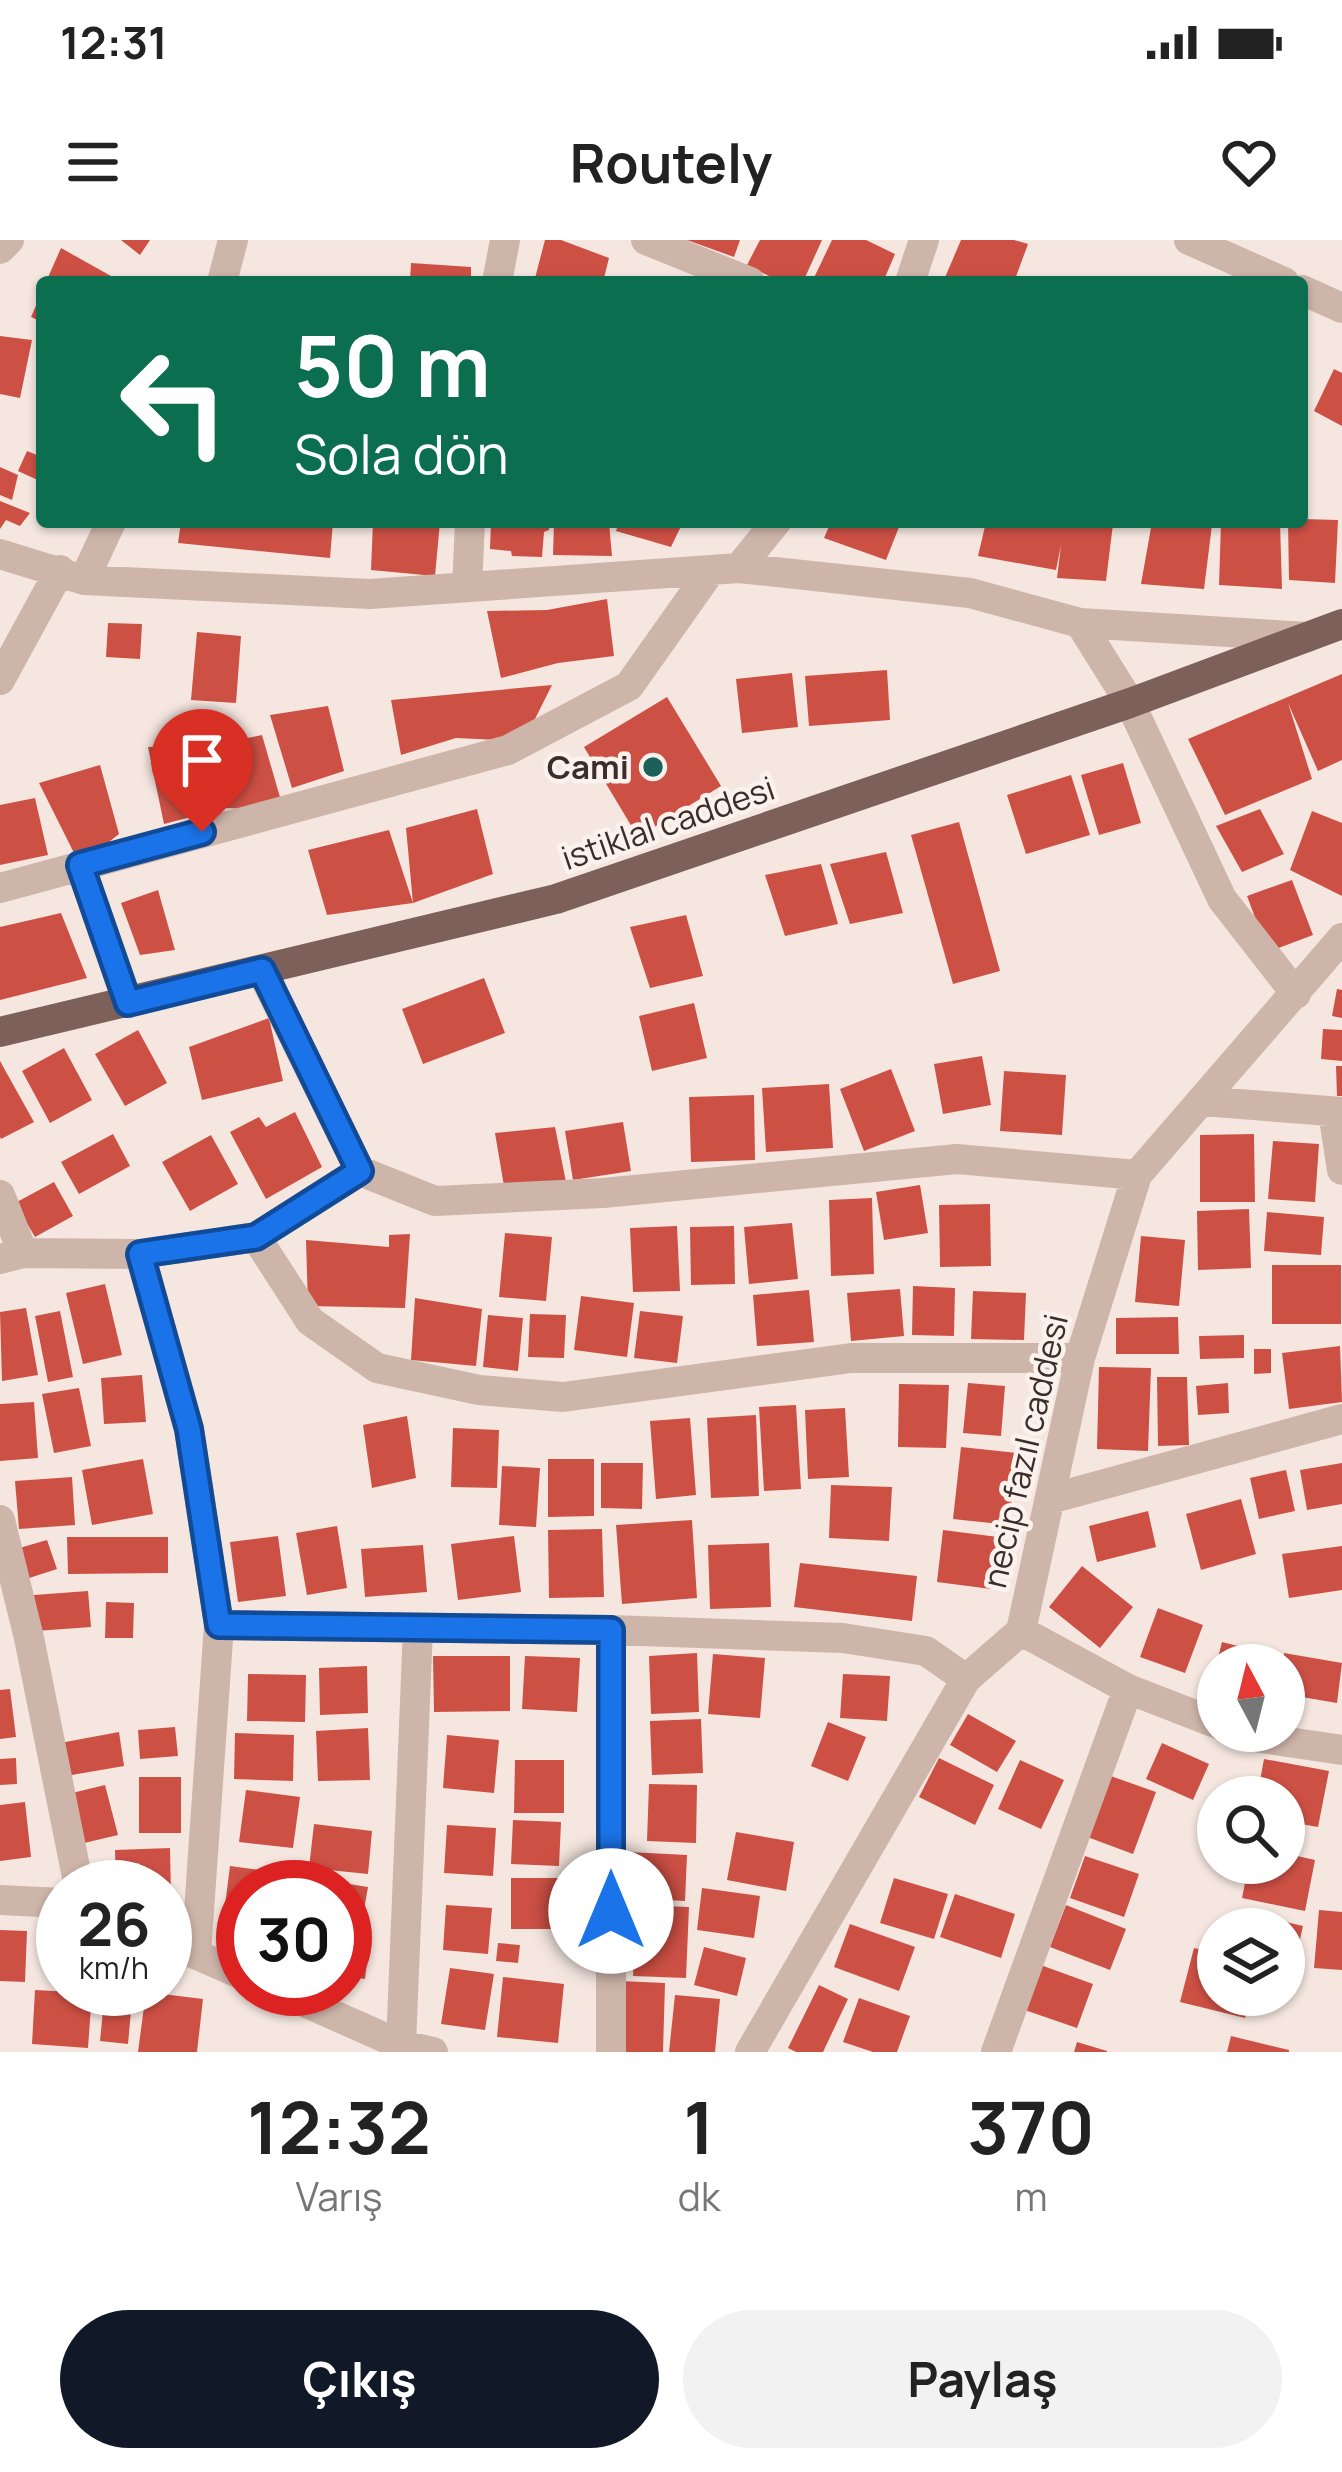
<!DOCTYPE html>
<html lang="tr">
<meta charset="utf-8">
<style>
body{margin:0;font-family:Manrope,sans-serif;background:#f2f2f2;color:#222;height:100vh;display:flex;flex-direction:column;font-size:45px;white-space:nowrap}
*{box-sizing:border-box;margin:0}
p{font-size:39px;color:#767676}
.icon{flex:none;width:66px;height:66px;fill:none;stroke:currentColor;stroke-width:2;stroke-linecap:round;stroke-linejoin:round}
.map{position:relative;height:1812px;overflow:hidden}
.drawer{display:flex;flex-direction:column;background:#fff;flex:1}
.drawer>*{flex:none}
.top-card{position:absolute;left:36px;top:36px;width:1272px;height:252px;border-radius:12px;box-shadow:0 3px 9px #0004;background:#0b6e4f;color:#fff;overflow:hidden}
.needle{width:78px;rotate:353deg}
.controls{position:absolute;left:1197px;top:1404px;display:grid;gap:24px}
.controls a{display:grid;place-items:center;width:108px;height:108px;border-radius:50%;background:#fff;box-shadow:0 3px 9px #0004;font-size:60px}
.speed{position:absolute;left:36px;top:1620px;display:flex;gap:24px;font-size:60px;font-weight:700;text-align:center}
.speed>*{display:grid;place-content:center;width:156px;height:156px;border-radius:50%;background:#fff;box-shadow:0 3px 9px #0004;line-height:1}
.speed small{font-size:30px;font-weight:400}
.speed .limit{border:18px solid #d22;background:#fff;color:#111}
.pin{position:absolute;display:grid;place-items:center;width:102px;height:102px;color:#fff;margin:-123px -51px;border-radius:50% 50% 50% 0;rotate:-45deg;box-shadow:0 0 12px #0007}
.pin .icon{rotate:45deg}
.me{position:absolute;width:132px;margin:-66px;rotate:0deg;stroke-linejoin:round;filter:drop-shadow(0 0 9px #0008)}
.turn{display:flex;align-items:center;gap:42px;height:252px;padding:0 60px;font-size:54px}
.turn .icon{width:156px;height:156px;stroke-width:2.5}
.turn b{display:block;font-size:84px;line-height:102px}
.eta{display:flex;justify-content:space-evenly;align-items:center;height:204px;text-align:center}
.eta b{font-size:72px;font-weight:700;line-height:84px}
.button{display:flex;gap:24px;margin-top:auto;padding:24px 60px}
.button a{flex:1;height:138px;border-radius:72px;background:#111827;color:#fff;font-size:48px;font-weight:700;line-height:138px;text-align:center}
.button a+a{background:#f2f2f2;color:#222}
.status{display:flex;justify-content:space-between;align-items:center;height:84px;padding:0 60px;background:#fff;direction:ltr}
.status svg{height:33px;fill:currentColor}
header{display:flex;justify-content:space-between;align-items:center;height:156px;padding:0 60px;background:#fff;font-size:54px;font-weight:700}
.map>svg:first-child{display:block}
.building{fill:#cd5045}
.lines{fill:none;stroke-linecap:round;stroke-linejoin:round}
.minor{stroke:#ceb5aa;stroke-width:30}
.major{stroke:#7e605a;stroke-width:30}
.route-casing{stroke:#114b97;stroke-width:30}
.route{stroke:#1a73e8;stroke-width:21}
.poi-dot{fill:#1c605a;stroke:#fbf2ed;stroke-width:4.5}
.labels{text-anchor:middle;stroke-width:9;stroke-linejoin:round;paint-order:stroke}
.poi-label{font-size:33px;font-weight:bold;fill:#3b2d2a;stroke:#fbf2ed;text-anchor:end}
.street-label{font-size:33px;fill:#3b2d2a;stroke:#fbf2ed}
</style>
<div class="status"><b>12:31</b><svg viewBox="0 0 49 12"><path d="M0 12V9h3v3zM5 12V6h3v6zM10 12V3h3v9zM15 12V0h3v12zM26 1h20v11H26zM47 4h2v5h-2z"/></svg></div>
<header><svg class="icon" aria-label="menu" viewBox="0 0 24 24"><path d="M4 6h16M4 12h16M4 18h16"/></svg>Routely<svg class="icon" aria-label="heart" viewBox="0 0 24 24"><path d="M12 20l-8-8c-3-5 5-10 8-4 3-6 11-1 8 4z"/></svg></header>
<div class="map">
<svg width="1342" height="1812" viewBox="0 0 1342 1812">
<rect width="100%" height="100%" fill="#f5e7e0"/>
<!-- building -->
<path class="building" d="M121,0H150L140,15Z
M545,0H561L609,18L603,42H534Z
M687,0H740L734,17Z
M760,0H822L803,42H781L747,25Z
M832,0H866L895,14L883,42H812Z
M961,0H1014L1028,4L1014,42H943Z
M61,8L111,36L108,42H46Z
M411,23L471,27V42H410Z
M42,52V82L31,77Z
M0,96L32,100L20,158L0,154Z
M1334,129L1342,133V186L1314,171Z
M27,211L42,217V242L18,231Z
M0,227L18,235L12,260L0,255Z
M0,261L30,273L20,286L6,280L0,289Z
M1302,279L1338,280L1335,343L1289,340L1288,282Z
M181,282H333L330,318L178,303Z
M373,282H440L435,336L371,330Z
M491,282H549V290L544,292L542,317L512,316L511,311L490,309Z
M554,282H609L612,316L553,315Z
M619,282H683L671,307L616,291Z
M831,282H901L886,320L824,298Z
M986,282L1113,284L1106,341L1057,338L1061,305L1056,330L978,316Z
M1152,282L1186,287L1188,282L1212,285L1204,349L1141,344Z
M1221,282H1280L1282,349L1219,345Z
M607,359L614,416L558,423L501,438L487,371L547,370Z
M108,383L142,384L140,419L106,417Z
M197,392L241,396L236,463L191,460Z
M887,430L890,480L809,486L805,436Z
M792,433L798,487L742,493L736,439Z
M1342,434V520L1318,531L1288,463L1312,539L1225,575L1188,499Z
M552,445L524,501L456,498L401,515L391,460Z
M667,457L721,546L638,597L584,507Z
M328,466L344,531L292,548L270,475Z
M262,495L284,571L225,568L164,584L148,507L213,505Z
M1123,523L1141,583L1099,595L1081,535Z
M100,525L119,594L80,625L39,543Z
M1071,535L1090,595L1026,614L1007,555Z
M35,558L48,615L0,625V565Z
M477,569L493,634L413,663L406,588Z
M1260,569L1284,614L1242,632L1216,586Z
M1312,571L1342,583V656L1290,630Z
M959,582L1000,731L953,744L911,595Z
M389,590L413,663L327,675L308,610Z
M886,612L903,673L850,684L830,624Z
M821,624L838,684L785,696L765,635Z
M1292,640L1313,695L1268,712L1247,656Z
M158,650L175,710L140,715L121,663Z
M61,673L87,738L0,760V687Z
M686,675L703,736L650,748L630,687Z
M484,738L505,793L423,824L402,769Z
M1337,749L1342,750V778L1332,776Z
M694,763L707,818L652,831L639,776Z
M269,778L283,841L202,860L189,807Z
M1323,789L1342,790V821L1321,819Z
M138,790L167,843L125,866L95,814Z
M64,808L92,860L50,883L22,831Z
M982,816L991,865L943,874L934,824Z
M0,821L34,882L1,899L0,897Z
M1336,826H1342V856H1337Z
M891,829L915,891L864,911L840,849Z
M1004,831L1066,835L1062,895L1000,891Z
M829,844L833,908L766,912L762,848Z
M754,855L755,920L691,922L689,857Z
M295,872L322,927L266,959L230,892L259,877L266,887Z
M623,882L631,931L573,940L565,891Z
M555,887L567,947L505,952L495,893Z
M113,894L130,926L79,954L61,922Z
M1254,894L1255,962H1200V895Z
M211,895L238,944L190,971L162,922Z
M1273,901L1319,904L1315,962L1268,959Z
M54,942L73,976L35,997L15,963Z
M920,945L928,993L884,1000L876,952Z
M872,958L874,1034L831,1036L829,960Z
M990,964L991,1026L940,1027L939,965Z
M1249,969L1251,1028L1198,1030L1197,971Z
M1267,972L1324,977L1321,1015L1264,1011Z
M792,983L798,1039L749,1044L744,987Z
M677,986L680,1051L633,1052L630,988Z
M734,986L735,1044L691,1045L690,987Z
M505,993L552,997L546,1061L499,1057Z
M410,994L405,1068L308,1066L306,1000L389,1007V995Z
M1141,996L1185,1000L1179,1066L1135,1062Z
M1272,1025H1341V1084H1272Z
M105,1044L122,1115L83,1124L66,1053Z
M913,1046L955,1048L954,1096L912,1095Z
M900,1049L904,1096L851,1101L847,1053Z
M809,1050L814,1102L757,1106L753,1055Z
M973,1051L1026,1053L1024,1100L971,1099Z
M581,1056L634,1063L627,1117L574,1110Z
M415,1058L482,1069L476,1126L411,1120Z
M26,1068L38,1135L2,1141L0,1072Z
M60,1071L73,1137L48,1142L35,1076Z
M640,1071L683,1076L677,1123L634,1118Z
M530,1074L566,1075L564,1118L528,1117Z
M488,1075L523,1078L518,1131L483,1127Z
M1178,1077L1179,1114H1116V1078Z
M1244,1095V1118L1200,1119L1199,1096Z
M1340,1106L1342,1162L1289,1169L1282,1113Z
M1254,1109H1271V1133L1254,1134Z
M1099,1127L1151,1128L1148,1211L1097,1209Z
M142,1135L146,1182L104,1184L101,1138Z
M1157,1137H1187L1189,1205L1158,1206Z
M968,1143L1005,1146L1001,1196L963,1193Z
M1228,1143L1229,1173L1198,1175L1196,1146Z
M899,1144L949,1145L946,1208L898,1207Z
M79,1148L91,1206L54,1213L42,1154Z
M34,1162L38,1218L0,1221V1164Z
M796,1165L801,1249L764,1251L759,1167Z
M845,1168L849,1237L808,1239L805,1170Z
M756,1175L759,1256L711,1258L707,1178Z
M407,1176L416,1238L372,1248L363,1185Z
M690,1178L696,1255L656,1259L650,1181Z
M453,1188L499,1190L497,1248L451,1247Z
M961,1207L1017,1213L1009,1285L953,1279Z
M143,1219L153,1274L92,1285L82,1230Z
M548,1219H594V1276L548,1277Z
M601,1223H643L642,1269L601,1268Z
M1342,1223V1264L1307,1270L1300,1230Z
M502,1226L540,1228L536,1287L499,1285Z
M1286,1230L1295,1271L1259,1279L1250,1238Z
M72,1237L75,1285L19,1289L15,1241Z
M831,1245L892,1247L889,1301L829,1298Z
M1241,1259L1256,1314L1201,1330L1186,1274Z
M1148,1271L1156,1307L1097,1322L1089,1286Z
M692,1280L697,1358L622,1364L616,1285Z
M337,1286L347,1348L307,1355L296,1293Z
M602,1289L604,1357L549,1358L548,1290Z
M943,1290L998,1297L991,1349L937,1342Z
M278,1296L286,1356L238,1362L230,1302Z
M514,1296L521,1352L458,1360L451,1304Z
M67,1297H168V1333L68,1334Z
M47,1300L57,1329L26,1339L16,1309Z
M769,1303L771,1367L710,1369L708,1305Z
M423,1305L427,1352L365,1357L361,1309Z
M1342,1306V1350L1289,1358L1282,1314Z
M800,1323L917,1336L912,1381L794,1367Z
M1082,1326L1133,1367L1100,1408L1049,1367Z
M88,1351L91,1387L36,1391L34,1355Z
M106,1362L134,1363L133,1398H105Z
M1158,1368L1203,1385L1185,1433L1140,1417Z
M1222,1402L1254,1410L1250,1425H1218V1448L1211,1446Z
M697,1413L699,1472L651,1474L649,1416Z
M1284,1413L1342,1423L1337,1463L1284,1454Z
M713,1414L765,1418L760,1478L708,1474Z
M433,1416H510V1471L434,1472Z
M525,1416L580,1418L577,1472L522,1469Z
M367,1426L368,1473L320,1475L319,1428Z
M248,1434L306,1435L305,1482L247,1481Z
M843,1434L890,1436L887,1481L840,1478Z
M10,1449L16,1497L0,1499V1450Z
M968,1474L1016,1501L997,1532L950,1505Z
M701,1479L703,1533L652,1535L650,1481Z
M828,1482L866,1497L848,1541L811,1526Z
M175,1487L178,1516L140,1519L138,1490Z
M368,1488L370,1540L318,1541L316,1491Z
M119,1492L124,1526L66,1536L60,1503Z
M235,1493L294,1495L293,1541L234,1539Z
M447,1495L499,1500L494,1553L443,1548Z
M1162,1503L1209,1524L1193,1560L1146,1539Z
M16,1518L17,1544L0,1545V1519Z
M939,1518L994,1545L975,1585L919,1557Z
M1264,1519L1329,1531L1318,1587L1284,1581V1557H1257Z
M515,1520H564V1573H514Z
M1020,1520L1064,1540L1041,1589L998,1569Z
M1105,1534L1156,1552L1133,1614L1082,1595Z
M139,1537H181V1593H139Z
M649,1544L697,1545L696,1603L647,1601Z
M105,1545L118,1595L80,1604L68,1554Z
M246,1550L300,1557L293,1608L239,1602Z
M25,1562L31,1617L0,1621V1565Z
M513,1580L561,1582L559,1626L511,1624Z
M314,1584L372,1591L368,1634L309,1628Z
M447,1585L496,1588L493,1636L444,1633Z
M736,1592L794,1602L786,1651L727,1640Z
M170,1608L171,1654H165V1647H116L115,1610Z
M628,1612L687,1615L685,1661L625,1658Z
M1284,1613L1315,1620L1305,1671L1242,1658L1249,1623H1284Z
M1085,1616L1139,1634L1124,1677L1070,1658Z
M230,1626L289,1634L287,1647H243V1675L224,1673Z
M511,1638H564L563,1689H511Z
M894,1638L948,1654L934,1699L880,1683Z
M317,1639L368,1647L361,1687L345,1684V1647H316Z
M702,1648L760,1656L754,1698L697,1690Z
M955,1654L1015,1674L1001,1718L940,1697Z
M446,1665L492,1668L488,1714L443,1710Z
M636,1665L689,1667L686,1738L633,1736Z
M1066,1665L1126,1689L1110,1730L1050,1707Z
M1319,1670L1342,1672V1730L1314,1728Z
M1256,1675L1303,1686L1294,1726L1284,1724V1689H1253Z
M850,1684L915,1707L899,1751L834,1727Z
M0,1690L27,1691L25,1742L0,1741Z
M345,1692L370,1695L365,1739L345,1736Z
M498,1703L520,1705L518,1723L496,1721Z
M704,1707L746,1718L737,1756L694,1745Z
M1194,1708L1218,1714V1755H1251L1245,1778L1180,1762Z
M1035,1723L1093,1744L1077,1788L1019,1768Z
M450,1728L494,1734L485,1790L441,1784Z
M503,1737L564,1744L558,1803L497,1797Z
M621,1741L665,1743L663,1812H618Z
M819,1745L848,1759L823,1812H796L788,1808Z
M105,1749H133L128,1804L100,1801Z
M35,1750L92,1753L88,1808L32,1804Z
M146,1752L203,1759L197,1812H138Z
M675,1755L720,1759L715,1812H669Z
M859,1758L910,1776L897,1812H873L843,1802Z
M1231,1796L1289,1810V1812H1227Z
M1077,1802L1107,1811V1812H1074Z"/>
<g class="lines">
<!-- minor -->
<path class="minor" d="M646,0L750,42
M1189,0L1284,42
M0,9L9,0
M222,42L233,0
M497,42L505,0
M910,42L924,0
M1302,50L1342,68
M0,314L84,340L370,354L739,328L970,353L1080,383L1130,463L1222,659L1296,754
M739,328L776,282
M84,340L111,282
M467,347L470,282
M1080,383L1308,397
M0,440L60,330
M80,625L128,763
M0,648L508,510L629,446L711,330
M261,730L360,931L435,961L603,953L957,919L1137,935
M1202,861L1342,872
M1333,872L1342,930
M0,955L23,1013
M256,997L310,1081L377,1128L479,1150L563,1157L851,1118H1080
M140,1014L189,1189L219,1385L196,1714
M0,1019L23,1013L140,1014L256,997L360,931
M1050,1259L1342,1179
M0,1280L29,1398L79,1647
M219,1385L611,1390L843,1398L926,1411L966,1439
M611,1390V1812
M1021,1391L1128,1449L1218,1484
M1237,1491L1254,1497L1342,1510
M0,1660L63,1663
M165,1701L243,1735
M275,1749L401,1805L433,1812
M401,1805L418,1388
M750,1812L966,1439L1021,1391L1080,1118L1137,935L1342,698
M996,1812L1128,1449"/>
<!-- major -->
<path class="major" d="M0,792L556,659L1130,463L1342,384"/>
</g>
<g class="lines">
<!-- route casing -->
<g class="route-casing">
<path id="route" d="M202,592L80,625L128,763L262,730L360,931L256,997L140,1014L189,1189L219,1385L611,1390V1671"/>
</g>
<!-- route -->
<use href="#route" class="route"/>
</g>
<!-- markers -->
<circle class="poi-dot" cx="653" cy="527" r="12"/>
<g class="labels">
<!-- poi labels -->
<g class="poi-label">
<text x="629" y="539">Cami</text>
</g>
<!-- street labels -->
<g class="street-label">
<text transform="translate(668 583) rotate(-19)" y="12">istiklal caddesi</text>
<text transform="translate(1025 1211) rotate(-77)" y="12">necip fazıl caddesi</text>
</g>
</g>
</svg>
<div class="controls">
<a><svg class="needle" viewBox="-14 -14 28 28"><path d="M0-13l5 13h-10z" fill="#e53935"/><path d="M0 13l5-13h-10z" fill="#767676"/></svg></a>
<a><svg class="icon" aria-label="search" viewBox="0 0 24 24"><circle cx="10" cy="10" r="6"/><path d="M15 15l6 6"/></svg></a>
<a><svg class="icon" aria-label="layers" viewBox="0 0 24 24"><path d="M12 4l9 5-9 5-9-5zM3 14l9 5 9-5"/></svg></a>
</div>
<div class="speed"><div>26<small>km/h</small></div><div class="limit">30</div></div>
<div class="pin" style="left:202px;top:592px;background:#d93025"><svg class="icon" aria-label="arrive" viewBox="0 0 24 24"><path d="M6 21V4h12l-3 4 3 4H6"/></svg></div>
<svg class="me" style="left:611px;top:1671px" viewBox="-20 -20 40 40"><circle r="19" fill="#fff"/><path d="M0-13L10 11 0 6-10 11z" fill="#1a73e8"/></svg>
<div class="top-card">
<div class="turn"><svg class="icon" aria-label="left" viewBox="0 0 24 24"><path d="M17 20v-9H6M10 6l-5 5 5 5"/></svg><div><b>50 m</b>Sola dön</div></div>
</div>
</div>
<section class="drawer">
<div class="eta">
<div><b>12:32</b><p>Varış</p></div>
<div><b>1</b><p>dk</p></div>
<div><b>370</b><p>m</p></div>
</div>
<div class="button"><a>Çıkış</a><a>Paylaş</a></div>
</section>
